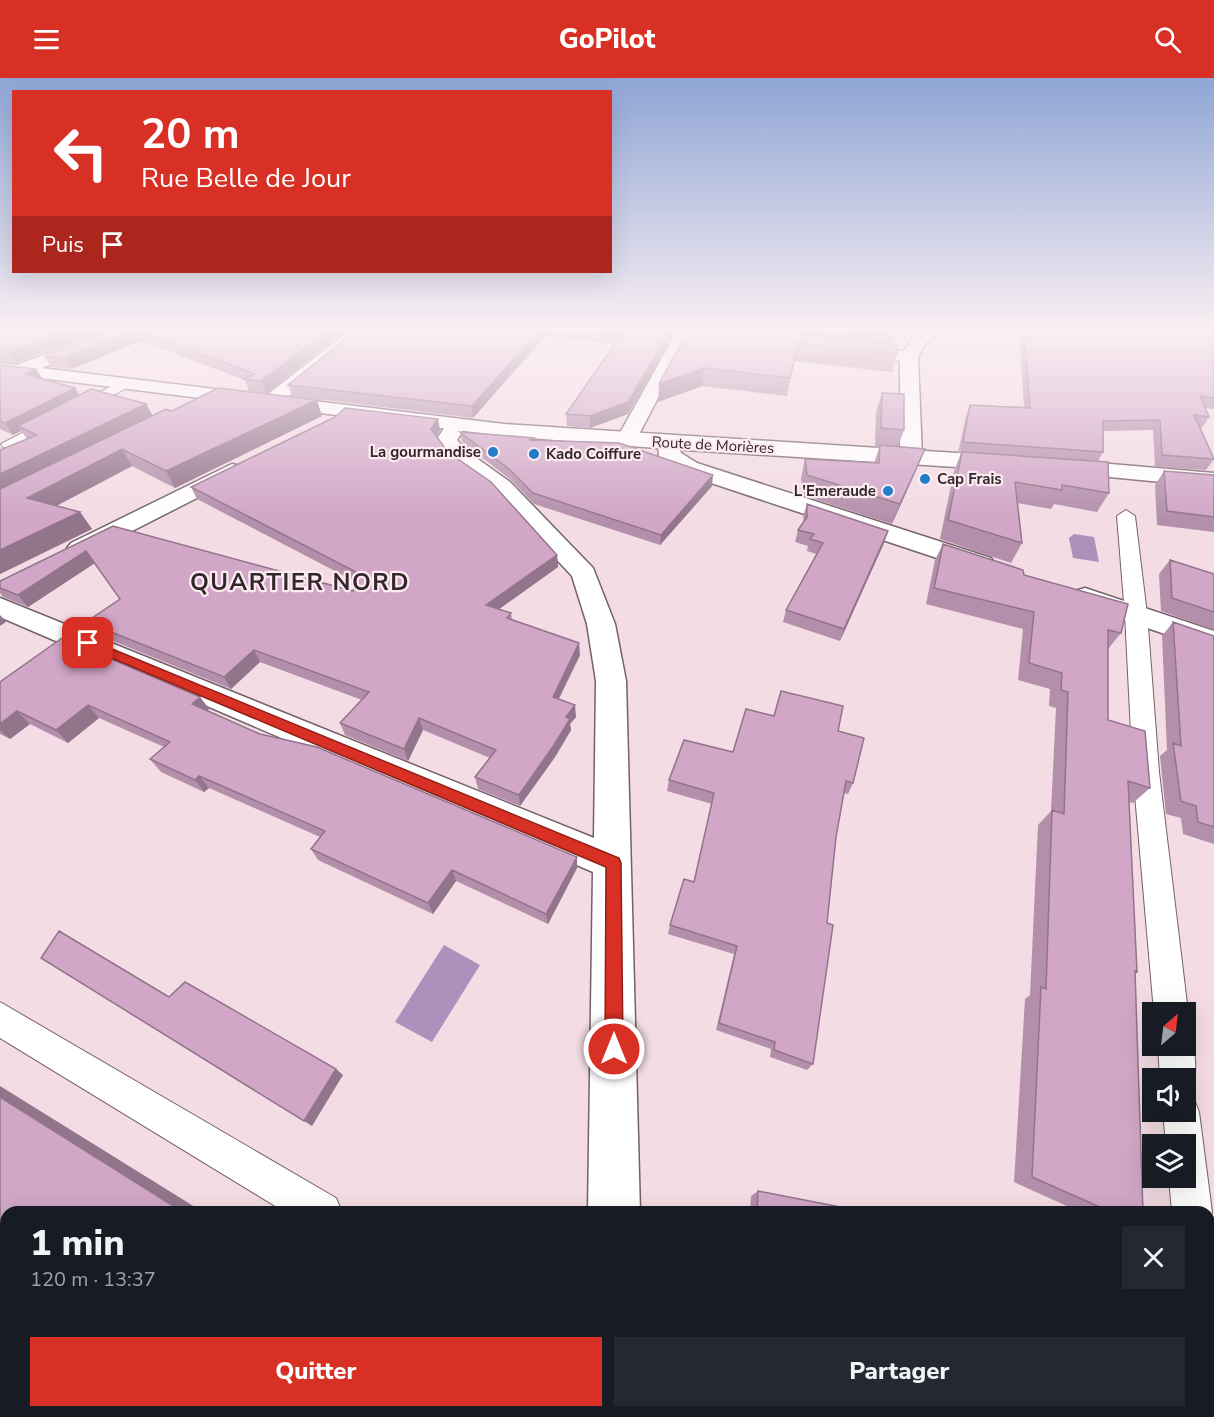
<!DOCTYPE html>
<html lang="fr">
<meta charset="utf-8">
<style>
body{margin:0;font-family:"Nunito Sans",sans-serif;background:#242831;color:#f1f3f6;height:100vh;display:flex;flex-direction:column;font-size:22px;white-space:nowrap}
*{box-sizing:border-box;margin:0}
p{font-size:20px;color:#9ea1a6}
.icon{flex:none;width:33px;height:33px;fill:none;stroke:currentColor;stroke-width:2;stroke-linecap:round;stroke-linejoin:round}
.map{position:relative;flex:1;overflow:hidden}
.panel{position:absolute;left:0px;top:1128px;width:1215px;height:212px;display:flex;flex-direction:column;background:#171b24;border-radius:18px 18px 0 0;box-shadow:0 6px 24px #0002}
.panel>*{flex:none}
.top-card{position:absolute;left:12px;top:12px;width:600px;height:183px;border-radius:0px;box-shadow:0 6px 24px #0002;background:#d93025;color:#fff;overflow:hidden}
.needle{width:39px;rotate:28deg}
.buttons{position:absolute;left:1142px;top:924px;display:grid;gap:12px}
.buttons a{display:grid;place-items:center;width:54px;height:54px;border-radius:0px;background:#171b24;box-shadow:0 6px 24px #0002;font-size:30px}
.pin{position:absolute;display:grid;place-items:center;width:51px;height:51px;color:#fff;margin:-26px;border-radius:12px;box-shadow:0 3px 9px #0006}
.me{position:absolute;width:66px;margin:-33px;rotate:0deg;stroke-linejoin:round;filter:drop-shadow(0 0 4px #0008)}
.turn{display:flex;align-items:center;gap:21px;height:126px;padding:0 30px;font-size:27px}
.turn .icon{width:78px;height:78px;stroke-width:2.5}
.turn b{display:block;font-size:42px;line-height:51px}
.then{display:flex;align-items:center;height:57px;padding:0 30px;background:#0003;gap:12px;font-size:22px}
.round{display:grid;place-items:center;flex:none;width:63px;height:63px;border-radius:0px;background:#242831}
.summary{display:flex;align-items:center;justify-content:space-between;height:102px;padding:0 30px}
h1{font-size:36px;font-weight:800;line-height:45px}
.action{display:flex;gap:12px;margin-top:auto;padding:12px 30px}
.action a{flex:1;height:69px;border-radius:0px;background:#d93025;color:#fff;font-size:24px;font-weight:800;line-height:69px;text-align:center}
.action a+a{background:#242831;color:#f1f3f6}
header{display:flex;justify-content:space-between;align-items:center;height:78px;padding:0 30px;background:#d93025;color:#fff;font-size:27px;font-weight:800}
.map>svg:first-child{display:block}
.water{fill:#ab91bb}
.lines{fill:none;stroke-linecap:round;stroke-linejoin:round}
.service-casing{stroke:#756168;stroke-width:2}
.pedestrian-casing{stroke:#756168;stroke-width:3}
.minor-casing{stroke:#756168;stroke-width:3}
.secondary-casing{stroke:#756168;stroke-width:3}
.service{fill:#fff;fill-rule:evenodd}
.pedestrian{fill:#fff;fill-rule:evenodd}
.minor{fill:#fff;fill-rule:evenodd}
.secondary{fill:#fff;fill-rule:evenodd}
.wall{fill:#b48fab}
.shaded-wall{fill:#92748b}
.building{fill:#d1a6c7;stroke:#92748b;stroke-width:1.5}
.route{fill:#d93025;stroke:#8d1f18;stroke-width:1.5}
.poi-dot{fill:#217cc9;stroke:#feebf1;stroke-width:2}
.labels{text-anchor:middle;stroke-width:4.5;stroke-linejoin:round;paint-order:stroke}
.far-street-label{font-size:15px;fill:#30282b;stroke:#feebf1}
.far-poi-label{font-size:15px;font-weight:bold;fill:#30282b;stroke:#feebf1;text-anchor:end}
.district-label{font-size:24px;font-weight:bold;letter-spacing:1.5px;fill:#30282b;stroke:#feebf1}
</style>
<header><svg class="icon" aria-label="menu" viewBox="0 0 24 24"><path d="M4 6h16M4 12h16M4 18h16"/></svg>GoPilot<svg class="icon" aria-label="search" viewBox="0 0 24 24"><circle cx="10" cy="10" r="6"/><path d="M15 15l6 6"/></svg></header>
<div class="map">
<svg width="1214" height="1339" viewBox="0 0 1214 1339">
<rect width="100%" height="100%" fill="#f3dce4"/>
<!-- water -->
<path class="water" d="M1074,456L1094,459L1099,484L1073,480L1069,460Z
M444,867L480,887L432,964L395,944Z"/>
<g class="lines">
<!-- service casing -->
<g class="service-casing">
<path id="service" d="M125,301L130,302L132,305L130,308L15,369H3L1,366Z
M1126,432L1135,438L1147,536L1159,694L1188,934L1185,941V934H1154L1133,694L1125,536L1117,438Z
M0,924L336,1120L342,1134H285L0,960Z
M1185,955C1198,968 1197,997 1191,1013L1185,1015V1000H1160L1158,968H1185Z
M1185,1017L1194,1021L1199,1034L1212,1134L1209,1141V1134H1172L1169,1100H1185V1066H1166L1163,1034H1185Z"/>
</g>
<!-- pedestrian casing -->
<g class="pedestrian-casing">
<path id="pedestrian" d="M677,253H693L636,362L633,366H619L616,362Z"/>
</g>
<!-- minor casing -->
<g class="minor-casing">
<path id="minor" d="M106,253H129L127,257L26,296L20,297L11,292L14,288Z
M349,253H368L278,327H264L261,323L264,319Z
M922,253H942L926,265L918,279L922,379L919,384H903L900,379V283L852,277L843,272L852,267L904,273L913,258Z
M456,341L463,343L466,347L457,362L468,374L510,404L593,490L615,546L626,603L640,1134H588L593,794L0,539V520L594,760L596,603L587,546L572,498L494,414L452,384L436,362L449,343Z
M669,359L676,361L681,375L697,385L991,480L995,486L991,492L982,494L973,492L681,395L659,378L658,365L662,361Z
M232,386L240,388L243,393L240,398L89,475L80,478L71,475L67,470L71,465Z
M1085,510L1214,553V573L1075,525L1071,519L1075,513Z
M585,1334H644L646,1339H586Z"/>
</g>
<!-- secondary casing -->
<g class="secondary-casing">
<path id="secondary" d="M0,285L504,346L1004,378L1012,380L1015,385L1012,390L1004,392L669,371L504,358L0,295Z
M1065,382L1214,395V409L1057,394L1054,389L1057,384Z"/>
</g>
<!-- service -->
<use href="#service" class="service"/>
<!-- pedestrian -->
<use href="#pedestrian" class="pedestrian"/>
<!-- minor -->
<use href="#minor" class="minor"/>
<!-- secondary -->
<use href="#secondary" class="secondary"/>
</g>
<!-- wall -->
<path class="wall" d="M0,253L16,285L0,283Z
M110,253H345L266,315L249,313L245,302L141,263L71,291L51,289L44,278Z
M356,253H676L628,336L590,350L567,348L566,336L615,266L545,258L473,340L292,318L288,307Z
M688,253H896V259L893,266L897,276L892,294L794,283L787,318L702,308L658,324Z
M1019,253H1214V331L1205,330L1209,339L1202,350L1200,349L1214,381L1206,392L1155,389L1153,352L1103,353V374L1098,383L1109,415L1097,434L1054,426L1051,431L1017,425L1022,465L1011,485L940,461L954,393L961,375H958L966,338L970,327L1024,329Z
M0,287L36,291L42,300L79,317L146,326L152,337L172,333L322,338L175,410L132,388L56,428L80,434L92,451L0,496V372L27,361L21,353L13,357L0,351Z
M882,315L904,352L898,369L925,371L917,390L892,446L802,417L801,400L805,381L874,385L879,370L875,369L876,334Z
M440,352L437,358L448,374L557,477L558,489L499,531L511,535L512,542L580,577L559,621L576,639L570,646L571,652L555,679L520,728L478,711L475,699L490,680L423,652L408,683L345,657L340,645L362,622L260,584L231,611L96,556L86,544L120,521L95,485L28,529L3,519L0,515V503L113,448L353,513L356,504L197,421L191,409Z
M460,354L535,362L712,408L660,467L534,426L511,402L462,364Z
M1164,393L1214,397V454L1157,447L1155,407Z
M807,426L888,453L884,465L840,563L783,544L786,532L816,476L807,473L808,468L795,464L798,452L804,444L803,438Z
M943,466L1024,497L1121,555L1108,571V642L1150,710L1133,725L1129,724L1137,894L1135,895L1143,1134H1080L1014,1104L1025,921L1030,917L1038,747L1051,733L1056,630L1049,628L1050,611L1018,602L1023,551L926,526L935,482Z
M1170,482L1214,496V552L1161,533L1159,496Z
M1173,544L1214,558V766L1183,756L1181,740L1166,736L1160,678L1167,672L1162,558Z
M0,604L200,619L209,631L207,632L260,656L577,779V790L548,846L456,803L433,836L318,782L311,771L320,759L209,710L204,714L161,694L150,681L164,669L99,640L68,665L30,646L10,661L0,656Z
M774,638L838,653L853,705L848,716L844,715L836,759L813,986L807,992L770,979L771,971L716,952L734,876L668,856L670,847L694,804L712,726L667,713L669,702L733,674Z
M758,1113L866,1134H750L751,1118Z"/>
<!-- shaded-wall -->
<path class="shaded-wall" d="M65,253H99L16,285L9,274Z
M133,253H136L141,263L71,291L65,280Z
M328,253H345L266,315L261,303Z
M539,253H545V258L473,340L472,328Z
M670,253H676L628,336L590,350V338Z
M704,290L702,308L658,324L659,306Z
M36,291L43,303L25,296Z
M75,310L82,321L18,348L21,353L13,357L5,345Z
M317,322L322,338L175,410L166,393Z
M146,326L155,342L0,419V396Z
M438,341L440,352L434,362L431,351Z
M122,371L132,388L39,437L27,420Z
M925,371L917,390L892,446L900,426Z
M713,397L712,408L660,467L661,457Z
M80,434L92,451L0,496V472Z
M888,453L884,465L840,563L844,551Z
M86,473L95,485L28,529L18,517Z
M557,477L558,489L488,539L486,527Z
M0,537L6,544L0,548Z
M579,565L580,577L554,630L553,619Z
M254,572L260,584L231,611L224,599Z
M200,619L209,631L201,638L192,626Z
M88,627L99,640L68,665L56,652Z
M575,627L576,639L570,646L571,652L555,679L520,728L519,717L566,639Z
M17,633L30,646L10,661L0,652V646Z
M419,640L423,652L408,683L404,671Z
M199,698L209,710L204,714L195,702Z
M577,779V790L548,846L546,836Z
M452,792L456,803L433,836L428,825Z
M336,991L343,997L312,1048L304,1043Z
M0,1008L203,1134H183L0,1019Z
M397,1334H410L407,1339H395Z"/>
<!-- building -->
<path class="building" d="M0,253H65L9,274L0,273Z
M110,253H133L65,280L44,278Z
M138,253H328L261,303L244,301L255,296Z
M356,253H539L472,328L288,307Z
M598,253H670L628,324L590,338L566,336L622,256Z
M688,253H778L897,267V276L798,265L790,300L704,290L659,306Z
M847,253H896V259Z
M1024,253H1214V320L1200,318L1209,339L1194,337L1214,381L1162,377L1160,342L1103,343V374L963,364L970,327L1030,330Z
M0,287L36,291L25,296L75,310L5,345L0,343Z
M218,310L317,322L166,393L122,371L27,420L80,434L0,472V411L166,331L172,333Z
M91,311L146,326L0,396V372L37,357L18,348Z
M882,315L904,316V352L881,350Z
M345,330L438,341L431,351L448,374L491,404L557,477L486,527L511,535L507,540L579,565L553,619L575,627L566,639L570,641L554,667L519,717L475,699L496,672L419,640L404,671L340,645L369,614L254,572L224,599L86,544L120,521L86,473L18,517L0,510V503L113,448L353,513L360,496L191,409L335,339Z
M460,354L535,360L529,362L619,365L713,397L661,457L533,415L510,392Z
M880,367L925,371L900,426L807,397L805,381L879,385Z
M962,374L1108,384L1109,415L1062,407V412L1015,404L1022,465L948,442Z
M1164,393L1214,397V439L1167,433Z
M807,426L888,453L844,551L786,532L823,465L810,461L814,456L798,452L807,439Z
M943,466L1023,492L1024,497L1128,526L1121,555L1108,552V642L1145,653L1150,710L1128,703L1137,894L1135,893L1143,1134H1111L1032,1099L1041,909L1046,911L1052,732L1064,736L1068,614L1061,612L1062,595L1029,585L1034,534L934,510Z
M1170,482L1214,496V534L1172,520Z
M1173,544L1214,558V749L1198,744L1196,728L1181,723L1173,665L1181,668Z
M62,560L200,619L192,626L260,656L317,669L577,779L546,836L452,792L428,825L311,771L325,753L199,698L195,702L150,681L170,664L88,627L56,652L17,633L0,646V604Z
M781,613L843,628L838,653L864,660L853,705L846,703L836,759L827,845L833,847L813,986L774,972L775,964L719,945L737,868L670,847L684,801L694,804L714,715L669,702L684,662L733,674L746,631L774,638Z
M59,853L169,919L185,904L336,991L304,1043L41,880Z
M0,1019L183,1134H6V1228L0,1224Z
M758,1113L866,1134H757Z
M1209,1315L1214,1317V1339H1125L1102,1334H1209Z
M151,1334H397L395,1339H158Z"/>
<!-- sky -->
<linearGradient id="sky" x2="0" y2="1"><stop stop-color="#8fa6d6"/><stop offset="0.57" stop-color="#faeff3"/><stop offset="1" stop-color="#faeff3" stop-opacity="0"/></linearGradient>
<rect width="1214" height="441" fill="url(#sky)"/>
<!-- route -->
<path class="route" d="M88,561L619,780L621,785L623,971L620,978L614,980L607,978L605,971L606,789L83,568V562Z"/>
<!-- markers -->
<g class="poi-dot">
<circle cx="493" cy="374" r="6"/>
<circle cx="534" cy="376" r="6"/>
<circle cx="925" cy="401" r="6"/>
<circle cx="888" cy="413" r="6"/>
</g>
<g class="labels">
<!-- far-street labels -->
<g class="far-street-label">
<text transform="translate(713 367) rotate(3)" y="5">Route de Morières</text>
</g>
<!-- far-poi labels -->
<g class="far-poi-label">
<text x="481" y="379">La gourmandise</text>
<text x="546" y="381" text-anchor="start">Kado Coiffure</text>
<text x="937" y="406" text-anchor="start">Cap Frais</text>
<text x="876" y="418">L'Emeraude</text>
</g>
<!-- district labels -->
<g class="district-label">
<text x="300" y="512">QUARTIER NORD</text>
</g>
</g>
</svg>
<div class="buttons">
<a><svg class="needle" viewBox="-14 -14 28 28"><path d="M0-13l5 13h-10z" fill="#e53935"/><path d="M0 13l5-13h-10z" fill="#9ea1a6"/></svg></a>
<a><svg class="icon" aria-label="sound" viewBox="0 0 24 24"><path d="M4 9h4l5-4v14l-5-4H4zM17 9q2 3 0 6"/></svg></a>
<a><svg class="icon" aria-label="layers" viewBox="0 0 24 24"><path d="M12 4l9 5-9 5-9-5zM3 14l9 5 9-5"/></svg></a>
</div>
<div class="pin" style="left:88px;top:565px;background:#d93025"><svg class="icon" aria-label="arrive" viewBox="0 0 24 24"><path d="M6 21V4h12l-3 4 3 4H6"/></svg></div>
<svg class="me" style="left:614px;top:971px" viewBox="-20 -20 40 40"><circle r="17" fill="#d93025" stroke="#fff" stroke-width="3"/><path d="M0-11L8 9 0 5-8 9z" fill="#fff"/></svg>
<div class="top-card">
<div class="turn"><svg class="icon" aria-label="left" viewBox="0 0 24 24"><path d="M17 20v-9H6M10 6l-5 5 5 5"/></svg><div><b>20 m</b>Rue Belle de Jour</div></div>
<div class="then">Puis<svg class="icon" aria-label="arrive" viewBox="0 0 24 24"><path d="M6 21V4h12l-3 4 3 4H6"/></svg></div>
</div>
<section class="panel">
<div class="summary"><div><h1>1 min</h1><p>120 m · 13:37</p></div><a class="round"><svg class="icon" aria-label="close" viewBox="0 0 24 24"><path d="M6 6l12 12M18 6L6 18"/></svg></a></div>
<div class="action"><a>Quitter</a><a>Partager</a></div>
</section>
</div>
